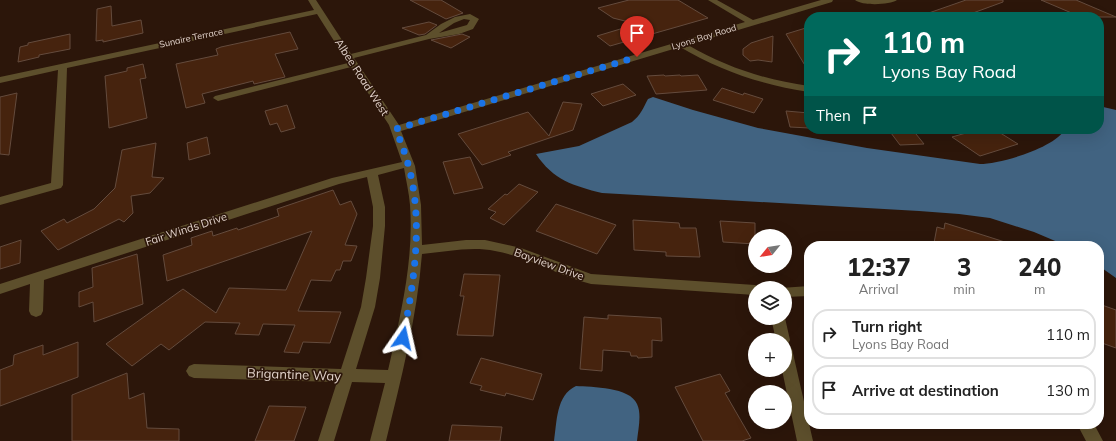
<!DOCTYPE html>
<meta charset="utf-8">
<style>
body{margin:0;font-family:Mulish,sans-serif;background:#f6f6f6;color:#222;height:100vh;display:flex;flex-direction:column;font-size:15px;white-space:nowrap}
*{box-sizing:border-box;margin:0}
p{font-size:13px;color:#767676}
.icon{flex:none;width:22px;height:22px;fill:none;stroke:currentColor;stroke-width:2;stroke-linecap:round;stroke-linejoin:round}
.map{position:relative;flex:1;overflow:hidden}
.side{position:absolute;left:804px;top:241px;width:300px;height:188px;display:flex;flex-direction:column;background:#fff;border-radius:16px;box-shadow:0 4px 16px #0002}
.side>*{flex:none}
.hud{position:absolute;left:804px;top:12px;width:300px;height:122px;border-radius:16px;box-shadow:0 4px 16px #0002;background:#00695c;color:#fff;overflow:hidden}
.needle{width:26px;rotate:240deg}
.fabs{position:absolute;left:748px;top:229px;display:grid;gap:8px}
.fabs a{display:grid;place-items:center;width:44px;height:44px;border-radius:50%;background:#fff;box-shadow:0 4px 16px #0002;font-size:20px}
.pin{position:absolute;display:grid;place-items:center;width:34px;height:34px;color:#fff;margin:-41px -17px;border-radius:50% 50% 50% 0;rotate:-45deg;box-shadow:0 0 4px #0007}
.pin .icon{rotate:45deg}
.me{position:absolute;width:44px;margin:-22px;rotate:11deg;stroke-linejoin:round;filter:drop-shadow(0 0 3px #0008)}
.turn{display:flex;align-items:center;gap:14px;height:84px;padding:0 12px;font-size:18px}
.turn .icon{width:52px;height:52px;stroke-width:2.5}
.turn b{display:block;font-size:28px;line-height:34px}
.then{display:flex;align-items:center;height:38px;padding:0 12px;background:#0003;gap:8px;font-size:15px}
.eta{display:flex;justify-content:space-evenly;align-items:center;height:68px;text-align:center}
.eta b{font-size:24px;font-weight:800;line-height:28px}
ul{padding:0;list-style:none}
li{display:flex;align-items:center;gap:12px;height:50px;margin:0 8px 6px;padding:0 4px;border:2px solid #e0e0e0;border-radius:16px}
li div{flex:1}
li b{display:block;font-size:15px}
li em{font-style:normal}
.map>svg:first-child{display:block}
.water{fill:#416381}
.building{fill:#46230e;stroke:#644b3d}
.lines{fill:none;stroke-linecap:round;stroke-linejoin:round}
.minor{fill:#5d4f2c;fill-rule:evenodd}
.route{stroke:#1a73e8;stroke-width:7;stroke-dasharray:0 12.6}
.labels{text-anchor:middle;stroke-width:3.5;stroke-linejoin:round;paint-order:stroke}
.far-street-label{font-size:9px;fill:#e0d1c9;stroke:#2c160a}
.street-label{font-size:11px;fill:#e0d1c9;stroke:#2c160a}
.near-street-label{font-size:13px;fill:#e0d1c9;stroke:#2c160a}
</style>
<div class="map">
<svg width="1116" height="441" viewBox="0 0 1116 441">
<rect width="100%" height="100%" fill="#2c160a"/>
<!-- water -->
<path class="water" d="M653,97L693,110L758,128L867,148L980,164C1000,164 1055,148 1065,129H1099V106L1116,110V278L1099,266V246H1067L1034,232L990,218L959,214L919,211L602,193C574,186 553,180 536,154L579,146L632,122C641,115 643,108 648,99Z
M576,386C592,387 630,387 637,404C642,414 638,430 637,441H554C557,422 556,395 576,386Z"/>
<!-- building -->
<path class="building" d="M410,0H441L463,13L446,19Z
M629,0H678L708,18L610,46L597,36L637,24L613,18L598,8Z
M966,0H1003V2L962,17H924L923,15Z
M1041,0H1076L1116,17H1081Z
M111,6L112,26L141,20L143,33L103,42V40L96,41L97,9Z
M429,22L437,25L425,34L419,35L402,28Z
M809,27V72L786,34Z
M290,32L298,49L275,54L285,77L254,84L253,81L202,94L205,103L186,108L176,64L218,55L216,49L221,47Z
M70,34V49L39,55V57L18,62L20,47L28,45V43Z
M462,34L470,37L451,48L431,40Z
M773,36L772,62L758,60L750,61L743,55V49L751,43Z
M143,64L146,78L140,79L147,118L109,128L105,76L127,71V68Z
M664,75L665,76L680,75L681,76L698,75L707,90L656,94L647,76Z
M623,84L636,95L603,106L591,94Z
M722,88L743,95L744,93L763,99L754,113L713,100Z
M17,93L9,155L0,154V97Z
M563,102L582,104L573,130L508,152L511,155L482,165L458,134L528,112L549,136Z
M287,105L295,128L281,132L277,123L270,125L265,111Z
M786,111L809,113V128L790,127Z
M888,129H912L924,144L900,145Z
M980,129H994L1018,144L980,156L952,137Z
M207,137L210,154L189,160L187,143Z
M156,143L152,177L164,178L150,193L131,196L133,213L124,222L119,219L58,250L41,231L64,219L67,223L94,209L115,188L122,150Z
M470,157L483,188L454,194L443,162Z
M519,184L538,192L504,225L490,218L496,212L488,209L505,194L507,195Z
M333,190L340,205L351,201L357,214L345,245L357,246L351,261H343L340,270H336L331,281L311,280L298,311L341,312L330,343L303,342L299,353L284,352L295,325L263,324L259,335L235,334L240,323L205,322L169,350L161,344L132,366L106,344L183,289L216,313L229,288L286,290L312,231L167,281L163,255L192,245L191,238L212,231L213,236L237,228L238,230L241,229L279,216L277,209Z
M556,204L616,225L597,254L536,231Z
M633,220L679,223L680,228H696L700,257L666,256V252L634,250Z
M720,221L755,223V244L723,242Z
M945,223L1008,243L1007,246H943L934,243L937,227L944,229Z
M21,240L20,263L0,269V247Z
M137,254L143,304L94,322L93,302L79,307V292L93,287L92,268Z
M464,274L500,275L493,336L457,335L464,296H460Z
M1099,304L1116,310V348L1099,342Z
M608,315L661,318L662,341L652,340V357L638,358L637,356H631L630,352L603,350L602,371L580,369L584,317L608,319Z
M78,342V377L0,406V370L13,365L14,355L43,345V355Z
M481,358L542,374L533,400L506,393L505,396L480,390L482,386L470,383Z
M127,373L129,399L144,393L147,428L179,429V441H72V395Z
M720,374L730,391L725,393L751,438L742,441H703L675,387Z
M269,406L306,407L294,441H255Z
M452,425L502,427L500,441H449Z"/>
<g class="lines">
<!-- minor -->
<path class="minor" d="M308,0H316L351,54L426,35L441,24L455,17L470,14L479,19L473,29L459,34L429,39L354,58L399,125L745,22L708,0H717L753,20L821,0H833L832,2L688,45C726,67 765,80 809,86V92C762,85 721,71 680,47L401,131L415,166L421,205L422,245L466,240H485L521,248L591,274L755,285L761,288H755V295L591,284C558,276 529,257 495,251C471,246 446,252 422,254C417,318 401,379 386,441H370L385,383L352,382L334,441H318L337,382L194,378L189,376L186,371L189,366L194,364L341,369L361,307L366,278L373,226V207L367,177L339,184L44,280L43,311L41,315L36,317L31,315L29,311L30,284L0,294V284L332,178L402,162L389,125L351,67L218,101L213,98L215,96L348,63L317,14L67,68L63,185L61,188L0,205V197L51,183L58,70L0,83V77L314,10ZM464,19L470,20L467,25L439,33L454,23ZM404,168C406,180 409,193 410,205C414,259 401,313 389,366L388,370L356,369L375,307L380,278L385,226V207L378,175Z
M855,0H897C890,5 862,6 855,0Z
M809,286V296L785,297V288H781Z
M771,318H785L790,340L788,344L792,349L813,441H797L782,370H785V340H776Z
M1077,424H1094L1103,441H1086Z"/>
</g>
<g class="lines">
<!-- route -->
<path class="route" d="M403,338C414,282 424,221 408,164C405,152 400,141 396,129L637,57"/>
</g>
<g class="labels">
<!-- far-street labels -->
<g class="far-street-label">
<text transform="translate(704 37) rotate(-17)" y="3">Lyons Bay Road</text>
<text transform="translate(191 38) rotate(-12)" y="3">Sunaire Terrace</text>
</g>
<!-- street labels -->
<g class="street-label">
<text transform="translate(362 77) rotate(57)" y="4">Albee Road West</text>
<text transform="translate(186 229) rotate(-18)" y="4">Fair Winds Drive</text>
<text transform="translate(549 264) rotate(20)" y="4">Bayview Drive</text>
</g>
<!-- near-street labels -->
<g class="near-street-label">
<text transform="translate(294 374) rotate(2)" y="5">Brigantine Way</text>
</g>
</g>
</svg>
<div class="fabs">
<a><svg class="needle" viewBox="-14 -14 28 28"><path d="M0-13l5 13h-10z" fill="#e53935"/><path d="M0 13l5-13h-10z" fill="#767676"/></svg></a>
<a><svg class="icon" aria-label="layers" viewBox="0 0 24 24"><path d="M12 4l9 5-9 5-9-5zM3 14l9 5 9-5"/></svg></a>
<a>+</a>
<a>−</a>
</div>
<div class="pin" style="left:637px;top:57px;background:#d93025"><svg class="icon" aria-label="arrive" viewBox="0 0 24 24"><path d="M6 21V4h12l-3 4 3 4H6"/></svg></div>
<svg class="me" style="left:403px;top:338px" viewBox="-20 -20 40 40"><path d="M0-17L14 15 0 8-14 15z" fill="#1a73e8" stroke="#fff" stroke-width="4"/></svg>
<div class="hud">
<div class="turn"><svg class="icon" aria-label="right" viewBox="0 0 24 24"><path d="M7 20v-9h11M14 6l5 5-5 5"/></svg><div><b>110 m</b>Lyons Bay Road</div></div>
<div class="then">Then<svg class="icon" aria-label="arrive" viewBox="0 0 24 24"><path d="M6 21V4h12l-3 4 3 4H6"/></svg></div>
</div>
<section class="side">
<div class="eta">
<div><b>12:37</b><p>Arrival</p></div>
<div><b>3</b><p>min</p></div>
<div><b>240</b><p>m</p></div>
</div>
<ul>
<li><svg class="icon" aria-label="right" viewBox="0 0 24 24"><path d="M7 20v-9h11M14 6l5 5-5 5"/></svg><div><b>Turn right</b><p>Lyons Bay Road</p></div><em>110 m</em></li>
<li><svg class="icon" aria-label="arrive" viewBox="0 0 24 24"><path d="M6 21V4h12l-3 4 3 4H6"/></svg><div><b>Arrive at destination</b></div><em>130 m</em></li>
</ul>
</section>
</div>
